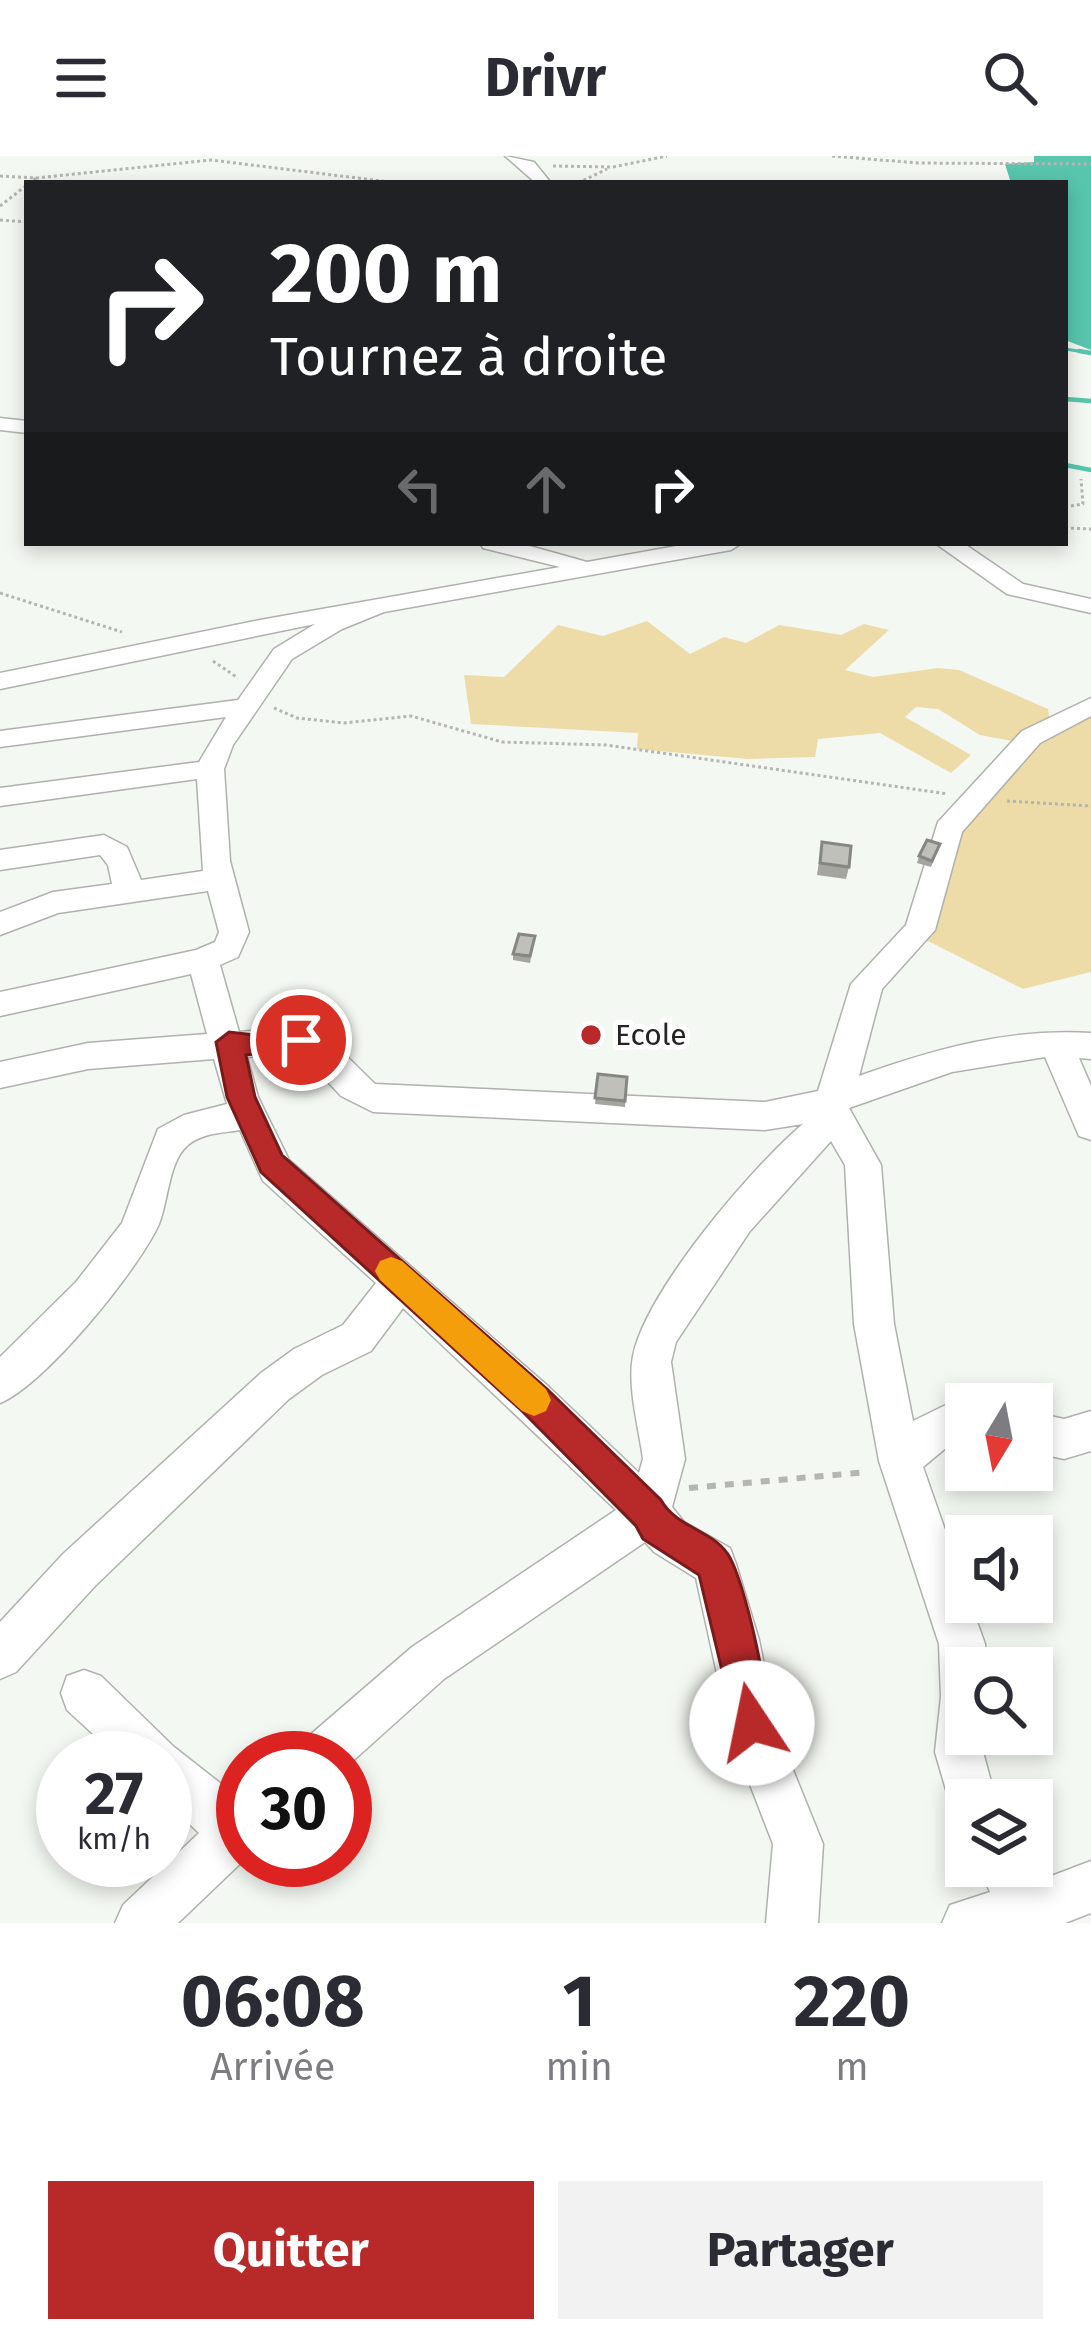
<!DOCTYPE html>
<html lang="fr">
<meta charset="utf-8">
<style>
body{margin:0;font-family:"Fira Sans",sans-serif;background:#f2f2f3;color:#2b2b33;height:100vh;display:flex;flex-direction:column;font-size:45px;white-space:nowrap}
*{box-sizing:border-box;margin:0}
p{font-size:39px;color:#7c7c81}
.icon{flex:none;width:66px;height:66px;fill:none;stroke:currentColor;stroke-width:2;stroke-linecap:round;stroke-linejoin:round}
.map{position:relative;height:1767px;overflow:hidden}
.sheet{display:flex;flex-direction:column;background:#fff;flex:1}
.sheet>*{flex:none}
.guide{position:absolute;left:24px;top:24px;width:1044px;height:366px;border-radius:0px;box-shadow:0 6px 18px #0003;background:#202124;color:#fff;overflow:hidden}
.needle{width:78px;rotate:190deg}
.controls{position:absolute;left:945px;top:1227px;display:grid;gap:24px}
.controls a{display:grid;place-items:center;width:108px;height:108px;border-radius:0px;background:#fff;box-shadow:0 6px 18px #0003;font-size:60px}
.speed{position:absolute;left:36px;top:1575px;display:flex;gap:24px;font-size:60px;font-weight:700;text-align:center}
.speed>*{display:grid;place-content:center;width:156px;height:156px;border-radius:50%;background:#fff;box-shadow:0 6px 18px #0003;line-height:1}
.speed small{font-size:30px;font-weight:400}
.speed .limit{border:18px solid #d22;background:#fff;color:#111}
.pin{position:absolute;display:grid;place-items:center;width:102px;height:102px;color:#fff;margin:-51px;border:6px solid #fff;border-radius:50%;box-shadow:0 3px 12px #0007}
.me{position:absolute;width:132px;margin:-66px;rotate:349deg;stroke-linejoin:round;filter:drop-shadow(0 0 9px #0008)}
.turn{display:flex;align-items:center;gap:42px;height:252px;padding:0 48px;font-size:54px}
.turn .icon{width:156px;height:156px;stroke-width:2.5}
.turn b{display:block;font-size:84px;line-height:102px}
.lanes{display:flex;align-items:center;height:114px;padding:0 48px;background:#0003;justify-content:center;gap:60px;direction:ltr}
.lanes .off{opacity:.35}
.eta{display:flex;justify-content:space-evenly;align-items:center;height:204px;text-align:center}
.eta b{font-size:72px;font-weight:700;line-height:84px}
.cta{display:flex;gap:24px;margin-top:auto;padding:24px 48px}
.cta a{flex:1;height:138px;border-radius:0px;background:#b8292a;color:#fff;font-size:48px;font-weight:700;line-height:138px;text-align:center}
.cta a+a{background:#f2f2f3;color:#2b2b33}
header{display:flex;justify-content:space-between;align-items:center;height:156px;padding:0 48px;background:#fff;font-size:54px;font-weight:700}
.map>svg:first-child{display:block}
.green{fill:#eddba8}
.water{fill:#58c5ad}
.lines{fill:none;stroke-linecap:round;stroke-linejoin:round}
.stream-far1{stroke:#58c5ad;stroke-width:3}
.stream{stroke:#58c5ad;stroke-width:4.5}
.minor-casing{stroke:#aeb2ac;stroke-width:3}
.path-far1{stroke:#b3b6b1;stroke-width:3;stroke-dasharray:3 3;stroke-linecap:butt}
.path{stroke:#b3b6b1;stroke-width:6;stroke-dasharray:9 9;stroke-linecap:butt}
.minor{fill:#fff;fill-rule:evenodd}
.wall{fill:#a4a59f}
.building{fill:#bfc0b9;stroke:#868682;stroke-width:3}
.route{fill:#b8292a;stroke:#781b1b;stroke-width:3}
.slow{fill:#f59e0b}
.poi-dot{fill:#b8292a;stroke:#fff;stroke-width:4.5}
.labels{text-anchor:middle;stroke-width:10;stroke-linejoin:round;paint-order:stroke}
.poi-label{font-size:30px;fill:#242523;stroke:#fff;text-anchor:start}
</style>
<header><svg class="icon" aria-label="menu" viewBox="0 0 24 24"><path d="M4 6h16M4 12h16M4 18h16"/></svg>Drivr<svg class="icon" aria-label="search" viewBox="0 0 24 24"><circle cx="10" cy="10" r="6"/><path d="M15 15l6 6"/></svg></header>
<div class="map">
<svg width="1091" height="1767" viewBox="0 0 1091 1767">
<rect width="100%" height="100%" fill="#f4f8f2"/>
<!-- green -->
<path class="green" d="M647,465L690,498L724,481L746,487L779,469L841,479L864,468L889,474L845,514L873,521L938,512L959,514L1048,553L1051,575L1091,554V816L1023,833L924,783L970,652L1028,588L980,579L938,553L916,551L905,561L971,599L951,617L880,577L818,583L815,601L748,603L637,593L638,577L471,568L464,519L504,521L558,469L603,480Z"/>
<!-- water -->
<path class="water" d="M1034,0H1091V194L1065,184V27H1011L1005,8L1034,6Z"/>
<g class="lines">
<!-- stream-far1 -->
<path class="stream-far1" d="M1065,193L1091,197"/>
<!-- stream -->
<path class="stream" d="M1079,195L1091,197
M1065,243L1091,245
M1065,309L1091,314"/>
<!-- minor casing -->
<g class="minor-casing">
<path id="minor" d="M505,0L534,6L551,27H536Z
M0,262L27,265V277L0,274Z
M480,387H519L587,406L693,387H742L731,394L384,456L342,473L292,503L233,589L224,613L230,705L249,776L238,801L220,809L239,876L301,871L325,879L375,928L765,946L818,935L851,828L906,769L938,666L1022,575L1091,542V560L1040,587L962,676L935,774L882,833L859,920C935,893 1009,872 1091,877V903L1079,902L1091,930V984L1079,980L1045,901L952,916L849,952L881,1009L894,1168L913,1265L956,1244L980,1248H966V1282L953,1286L923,1311L966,1434V1446H970L985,1488L987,1512H966V1578H985L983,1596L996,1644H966V1667L954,1661L935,1596L941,1541L939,1488L879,1305L854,1168L845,1009L831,985L750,1075L676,1186L671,1206L685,1303L672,1351L684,1366L730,1392L736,1408L759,1484L778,1577L823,1688L818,1767H766L773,1688L730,1577L696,1422L654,1396L645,1386L444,1523L345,1612V1602H296L303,1585L412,1491L616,1354L403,1152L371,1195L322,1219L289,1243L95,1430L16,1516L0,1523V1466L63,1398L261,1217L294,1193L343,1169L376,1127L263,1025L240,974C223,977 200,977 187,990C169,1005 168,1046 159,1068C139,1113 44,1230 0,1247V1201L76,1126L122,1067L158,973L184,959L227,948L214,903L88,913L0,932V906L88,887L207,878L191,818L0,860V836L196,794L215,786L219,776L208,735L58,757L0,779V756L53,736L112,728L108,709L100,699L0,714V694L104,679L127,691L141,724L203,715L197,623L0,650V632L199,606L226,561L0,591V575L238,544L274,493L315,468L0,533V517L260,464L560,411L483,392ZM301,897L341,940L373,956L765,974L803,968C752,1011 646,1135 633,1200C627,1231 639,1272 643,1303L639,1317L549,1231L289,1004L258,941L247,901Z
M935,387H963L1023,428L1091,443V457L1007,438Z
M1091,1255V1295L1064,1303L1032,1296V1256L1064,1263Z
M84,1514L101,1520L174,1591L243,1645L244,1704L178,1767H115L123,1749L199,1677L165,1645V1602H119L67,1554L61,1537L67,1520Z
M1091,1705V1757L1065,1767H942L950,1749L990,1736L979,1710H1031L1038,1725Z"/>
</g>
<!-- path-far1 -->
<path class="path-far1" d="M832,0L918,7L1091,8
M553,10L613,11L667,0
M0,20L36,22L31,27
M36,22L211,4L398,27
M578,27L607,13
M0,50L27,29
M0,64L27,66
M1065,351L1083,348L1081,323
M1065,372L1091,373
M0,437L122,476
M213,505L238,522
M274,552L297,562L344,567L411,560L502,586L606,589L948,638
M1007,645L1091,650"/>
<!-- path -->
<path class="path" d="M689,1332L868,1316"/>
<!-- minor -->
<use href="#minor" class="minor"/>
</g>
<!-- wall -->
<path class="wall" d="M822,686L849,711L846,723L817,719Z
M940,688L931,711L917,707L919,700Z
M535,780L530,807L513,804V798Z
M598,918L627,921L625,951L595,948Z"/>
<!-- building -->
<path class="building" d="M927,684L940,688L932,705L919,700Z
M822,686L851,690L849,711L820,707Z
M519,778L535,780L530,800L513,798Z
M598,918L627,921L625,945L595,942Z"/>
<!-- route -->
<path class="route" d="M301,873L310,876L314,884L310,891L246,899L255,941L282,999L547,1233L661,1344C676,1371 711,1374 727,1397C744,1419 775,1558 766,1581L752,1587L738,1581L699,1419L643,1383L636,1370L523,1256L261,1016L227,941L216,886L229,876L255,879Z"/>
<!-- slow -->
<path class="slow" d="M391,1101L402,1105L546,1233L551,1244L546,1255L534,1260L522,1255L380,1124L375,1115L380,1105Z"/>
<!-- markers -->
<circle class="poi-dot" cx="591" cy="879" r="12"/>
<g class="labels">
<!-- poi labels -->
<g class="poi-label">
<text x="615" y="889">Ecole</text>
</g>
</g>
</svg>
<div class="controls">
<a><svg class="needle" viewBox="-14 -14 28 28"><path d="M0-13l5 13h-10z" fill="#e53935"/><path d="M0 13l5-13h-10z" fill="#7c7c81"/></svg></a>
<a><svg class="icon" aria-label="sound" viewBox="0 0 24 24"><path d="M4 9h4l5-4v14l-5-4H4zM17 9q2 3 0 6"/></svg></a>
<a><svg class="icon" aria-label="search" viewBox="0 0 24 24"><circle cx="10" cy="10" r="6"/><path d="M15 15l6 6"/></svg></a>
<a><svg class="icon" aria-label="layers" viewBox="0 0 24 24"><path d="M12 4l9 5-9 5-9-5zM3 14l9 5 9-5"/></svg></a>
</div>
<div class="speed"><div>27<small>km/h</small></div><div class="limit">30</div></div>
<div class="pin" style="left:301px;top:884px;background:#d93025"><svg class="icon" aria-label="arrive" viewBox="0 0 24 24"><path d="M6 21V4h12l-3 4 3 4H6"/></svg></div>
<svg class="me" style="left:752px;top:1567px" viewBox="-20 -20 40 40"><circle r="19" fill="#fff"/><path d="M0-13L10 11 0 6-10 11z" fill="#b8292a"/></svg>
<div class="guide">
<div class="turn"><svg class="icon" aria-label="right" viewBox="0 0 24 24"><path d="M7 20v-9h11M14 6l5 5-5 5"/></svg><div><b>200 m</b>Tournez à droite</div></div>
<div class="lanes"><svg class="icon off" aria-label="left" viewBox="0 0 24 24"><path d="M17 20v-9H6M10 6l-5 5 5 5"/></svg><svg class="icon off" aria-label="ahead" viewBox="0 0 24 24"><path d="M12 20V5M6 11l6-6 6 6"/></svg><svg class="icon" aria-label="right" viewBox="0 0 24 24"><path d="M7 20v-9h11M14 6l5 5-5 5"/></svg></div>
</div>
</div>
<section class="sheet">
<div class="eta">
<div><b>06:08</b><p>Arrivée</p></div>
<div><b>1</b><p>min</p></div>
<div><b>220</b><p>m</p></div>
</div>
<div class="cta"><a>Quitter</a><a>Partager</a></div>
</section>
